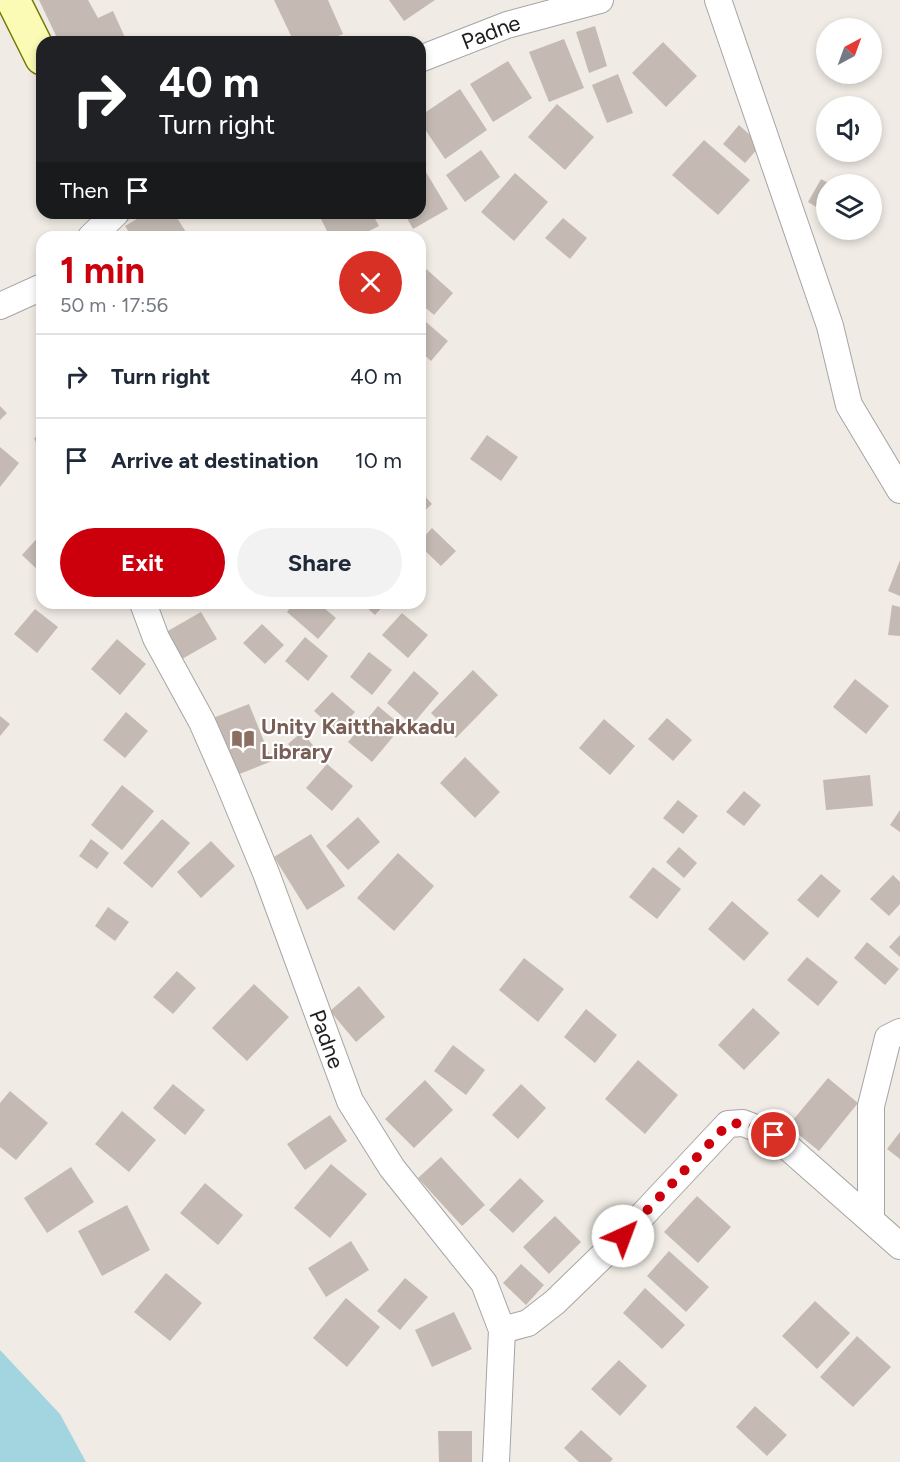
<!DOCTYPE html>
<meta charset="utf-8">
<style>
body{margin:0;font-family:Figtree,sans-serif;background:#f2f2f3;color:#1f2937;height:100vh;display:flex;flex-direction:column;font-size:22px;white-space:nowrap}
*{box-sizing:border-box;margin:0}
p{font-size:20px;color:#747a83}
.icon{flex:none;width:33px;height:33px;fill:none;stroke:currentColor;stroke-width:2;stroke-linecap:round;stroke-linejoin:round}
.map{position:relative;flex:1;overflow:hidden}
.panel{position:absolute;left:36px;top:231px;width:390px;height:378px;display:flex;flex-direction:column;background:#fff;border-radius:18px;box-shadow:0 3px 9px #0003}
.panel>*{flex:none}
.guide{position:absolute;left:36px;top:36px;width:390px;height:183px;border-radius:18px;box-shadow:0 3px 9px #0003;background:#202124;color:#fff;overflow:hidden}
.needle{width:39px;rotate:41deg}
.fabs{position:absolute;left:816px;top:18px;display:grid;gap:12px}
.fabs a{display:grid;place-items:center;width:66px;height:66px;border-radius:50%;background:#fff;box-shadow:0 3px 9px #0003;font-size:30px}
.pin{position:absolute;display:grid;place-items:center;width:51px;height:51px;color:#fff;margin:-26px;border:3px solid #fff;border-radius:50%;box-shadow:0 2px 6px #0007}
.me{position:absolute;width:66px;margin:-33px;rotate:43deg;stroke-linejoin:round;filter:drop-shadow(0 0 4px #0008)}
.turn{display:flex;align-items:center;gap:21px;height:126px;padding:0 24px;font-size:27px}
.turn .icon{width:78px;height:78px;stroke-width:2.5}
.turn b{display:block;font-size:42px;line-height:51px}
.then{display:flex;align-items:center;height:57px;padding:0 24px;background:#0003;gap:12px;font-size:22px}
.round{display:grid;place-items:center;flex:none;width:63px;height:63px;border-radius:32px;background:#f2f2f3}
.summary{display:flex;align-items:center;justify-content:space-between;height:102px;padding:0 24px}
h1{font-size:36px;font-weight:700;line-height:45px;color:#cc000c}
.primary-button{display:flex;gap:12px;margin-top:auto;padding:12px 24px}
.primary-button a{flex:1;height:69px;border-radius:36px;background:#cc000c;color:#fff;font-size:24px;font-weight:700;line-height:69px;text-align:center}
.primary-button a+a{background:#f2f2f3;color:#1f2937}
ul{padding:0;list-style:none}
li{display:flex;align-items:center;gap:18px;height:84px;padding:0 24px;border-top:2px solid #e0e1e3}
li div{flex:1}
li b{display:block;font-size:22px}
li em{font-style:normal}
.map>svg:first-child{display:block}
.water{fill:#a2d5df}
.building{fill:#c4bab3}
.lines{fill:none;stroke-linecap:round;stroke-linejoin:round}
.street-casing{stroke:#a5a5a5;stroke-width:28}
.secondary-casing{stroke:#747a01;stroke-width:36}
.street{stroke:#fff;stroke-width:26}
.secondary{stroke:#fcfbb5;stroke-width:33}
.route{stroke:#cc000c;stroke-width:10;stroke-dasharray:0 18}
.labels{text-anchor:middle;stroke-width:4.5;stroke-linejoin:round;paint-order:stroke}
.street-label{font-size:22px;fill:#1e1e1e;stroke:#fff}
.education-label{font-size:22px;font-weight:bold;fill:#785e54;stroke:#fff;text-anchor:start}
</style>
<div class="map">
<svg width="900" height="1462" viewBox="0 0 900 1462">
<rect width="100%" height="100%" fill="#f0ebe4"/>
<!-- water -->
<path class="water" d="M0,1350L60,1414L86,1462H0Z"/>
<!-- building -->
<path class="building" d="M39,0H88L98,18L113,11L127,42H59Z
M274,0H328L343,34L325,42H294Z
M389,0H435L404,21Z
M595,26L607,66L589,73L576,32Z
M564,39L584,88L549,102L529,52Z
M663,42L697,76L666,107L632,73Z
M508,61L532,98L493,122L470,84Z
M618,74L633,113L607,123L592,85Z
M460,89L487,130L445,159L420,122V116Z
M557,104L594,137L565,170L528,137Z
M739,125L761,145L745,163L723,144Z
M704,140L750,180L718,215L672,175Z
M481,150L500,177L465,202L446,175Z
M420,162L448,209L413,229L404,213H420Z
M515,173L548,202L514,241L481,212Z
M821,179L830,184H826V213L808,202Z
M147,213H174L189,237H132L125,226Z
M318,213H372L379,226L357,237H330Z
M563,218L587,238L570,259L545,238Z
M424,267L453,293L434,315L420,303V272Z
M426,322L448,341L431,361L420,351V329Z
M0,406L7,413L0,420Z
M42,435V457L34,438Z
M487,435L518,457L501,481L470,459Z
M0,447L19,463L0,487Z
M420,491L432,504L420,515Z
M432,528L456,551L441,566L420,546V541Z
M42,533V574L22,555Z
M900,560V596L888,591Z
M294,603H318L336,618L318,639L287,612Z
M362,603H386L375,615Z
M892,605L900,607V636L888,635Z
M35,609L58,627L37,653L14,634Z
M201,612L217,639L182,659L166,632Z
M402,613L428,635L408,658L382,635Z
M262,624L284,645L265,664L243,643Z
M305,637L328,656L308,681L285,661Z
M117,639L146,664L120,695L91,669Z
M369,652L392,670L372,695L350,677Z
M473,670L498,695L456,738L431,713Z
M414,671L439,693L412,725L387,703Z
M855,679L889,706L866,734L833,707Z
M332,692L355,712L337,732L314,711Z
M249,704L272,761L237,775L213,718Z
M378,706L402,726L372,762L348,742Z
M126,712L148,731L125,758L103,740Z
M0,716L10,724L0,736Z
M667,718L692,740L673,761L648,739Z
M604,719L635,746L610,775L579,748Z
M302,732L316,749L302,760L288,744Z
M465,757L500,792L475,818L440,783Z
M327,764L353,786L332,811L306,788Z
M870,775L873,806L826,810L823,780Z
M122,785L154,811L122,850L91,825Z
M744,791L761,805L744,826L726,812Z
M678,800L698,816L683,834L663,818Z
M900,810V832L890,825Z
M358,817L380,842L348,870L326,846Z
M162,819L190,843L152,888L123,863Z
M311,834L345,886L307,910L274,857Z
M91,839L109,853L97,869L79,856Z
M211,841L235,866L201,898L177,872Z
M679,847L697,863L684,878L666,862Z
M398,853L434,886L394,931L357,898Z
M653,867L681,889L657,919L629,897Z
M821,874L841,891L818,918L797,900Z
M893,875L900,882V904L889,916L870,899Z
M732,901L769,933L744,961L708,929Z
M108,907L129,922L115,941L95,926Z
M900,935V957L889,947Z
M867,942L899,969L885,985L854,958Z
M807,957L838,982L818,1006L787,980Z
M524,958L564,989L538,1022L499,990Z
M177,971L196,988L173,1014L153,997Z
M254,984L289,1017L247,1061L212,1028Z
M359,986L385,1017L356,1042L330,1011Z
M753,1008L780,1033L744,1070L718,1045Z
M586,1009L617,1035L595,1063L564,1037Z
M453,1045L485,1070L466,1095L434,1071Z
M638,1060L678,1095L645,1134L605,1099Z
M828,1078L858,1103L819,1151L788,1126Z
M425,1080L453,1110L414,1148L385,1119Z
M173,1084L205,1110L185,1135L153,1108Z
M521,1084L546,1108L518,1139L492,1115Z
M10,1091L48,1123L16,1160L0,1147V1103Z
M122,1111L156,1140L129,1172L95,1144Z
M330,1115L347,1141L305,1170L287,1144Z
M900,1132V1159L887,1149Z
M441,1157L485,1205L462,1226L418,1178Z
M331,1164L367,1194L330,1238L294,1208Z
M71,1167L94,1202L47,1233L24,1198Z
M520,1178L544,1201L513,1233L489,1210Z
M205,1183L243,1215L218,1245L180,1213Z
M697,1196L731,1227L698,1263L664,1232Z
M127,1205L150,1250L102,1276L78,1231Z
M555,1216L581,1242L549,1274L523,1247Z
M351,1241L369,1270L326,1297L308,1268Z
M669,1251L709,1287L686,1312L647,1276Z
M521,1264L544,1285L526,1305L503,1283Z
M166,1273L202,1303L170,1341L134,1312Z
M405,1278L428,1297L400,1330L377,1311Z
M645,1288L685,1325L662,1349L623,1313Z
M346,1298L380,1327L347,1367L313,1338Z
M815,1301L850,1333L817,1369L782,1336Z
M454,1312L472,1349L432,1367L415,1330Z
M857,1336L891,1367L853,1407L820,1377Z
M619,1360L647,1386L620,1416L591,1389Z
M755,1406L787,1435L767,1456L736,1427Z
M581,1430L613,1459L610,1462H579L564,1448Z
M438,1431H472V1462H439Z"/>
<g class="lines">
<!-- street casing -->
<g class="street-casing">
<g id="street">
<path d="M718,0L830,326L849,405L900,490"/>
<path id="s1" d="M420,59L507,25L600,0"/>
<path d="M91,237L116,213"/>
<path d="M0,306L42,287"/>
<path id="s2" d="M143,603L156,638L202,722L227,779L266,873L350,1101L392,1168L484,1283L502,1330L496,1462"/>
<path d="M871,1218V1106L888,1038L900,1032"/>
<path d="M502,1330L528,1323L555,1302L623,1236L728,1124L743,1123L774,1135L900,1246"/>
</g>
</g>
<!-- secondary casing -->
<g class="secondary-casing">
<path id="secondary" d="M13,0L42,58"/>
</g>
<!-- street -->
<use href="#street" class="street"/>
<!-- secondary -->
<use href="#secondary" class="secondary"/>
</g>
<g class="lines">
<!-- route -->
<path class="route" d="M623,1236L728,1124L743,1123L774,1135"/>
</g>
<!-- icons -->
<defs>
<g id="library-bare" transform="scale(1.8)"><path d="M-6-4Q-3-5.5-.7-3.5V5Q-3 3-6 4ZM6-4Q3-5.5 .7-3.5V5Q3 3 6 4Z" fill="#8d6e63" stroke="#fff" stroke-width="2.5" paint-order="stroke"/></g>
</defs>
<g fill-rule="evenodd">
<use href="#library-bare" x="243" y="739"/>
</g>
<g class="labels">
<!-- street labels -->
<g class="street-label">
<text dy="8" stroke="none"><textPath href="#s1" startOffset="76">Padne</textPath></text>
<text dy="8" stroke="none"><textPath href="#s2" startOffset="474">Padne</textPath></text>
</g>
<!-- education labels -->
<g class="education-label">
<text x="261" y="734">Unity Kaitthakkadu<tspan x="261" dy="25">Library</tspan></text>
</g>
</g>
</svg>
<div class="fabs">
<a><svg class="needle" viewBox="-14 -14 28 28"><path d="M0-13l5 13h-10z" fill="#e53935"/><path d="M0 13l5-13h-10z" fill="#747a83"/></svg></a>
<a><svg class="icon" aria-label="sound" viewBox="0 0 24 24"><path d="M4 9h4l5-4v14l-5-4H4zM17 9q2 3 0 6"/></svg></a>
<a><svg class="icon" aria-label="layers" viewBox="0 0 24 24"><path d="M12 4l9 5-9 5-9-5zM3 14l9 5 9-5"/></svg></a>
</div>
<div class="pin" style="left:774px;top:1135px;background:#d93025"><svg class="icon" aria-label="arrive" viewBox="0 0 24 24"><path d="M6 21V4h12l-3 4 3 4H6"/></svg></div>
<svg class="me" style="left:623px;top:1236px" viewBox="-20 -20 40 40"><circle r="19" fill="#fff"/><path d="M0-13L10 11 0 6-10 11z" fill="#cc000c"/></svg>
<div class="guide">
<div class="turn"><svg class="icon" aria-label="right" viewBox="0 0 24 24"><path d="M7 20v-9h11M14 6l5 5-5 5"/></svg><div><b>40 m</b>Turn right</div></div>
<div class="then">Then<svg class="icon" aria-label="arrive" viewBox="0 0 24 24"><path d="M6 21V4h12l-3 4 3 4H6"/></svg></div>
</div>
<section class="panel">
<div class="summary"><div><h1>1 min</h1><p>50 m · 17:56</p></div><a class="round" style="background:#d93025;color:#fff"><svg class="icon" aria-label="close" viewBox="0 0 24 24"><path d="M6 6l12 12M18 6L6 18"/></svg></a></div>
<ul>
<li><svg class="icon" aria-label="right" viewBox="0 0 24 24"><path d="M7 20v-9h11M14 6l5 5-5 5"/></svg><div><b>Turn right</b></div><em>40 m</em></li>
<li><svg class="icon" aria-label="arrive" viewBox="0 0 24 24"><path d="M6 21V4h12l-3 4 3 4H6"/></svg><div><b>Arrive at destination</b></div><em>10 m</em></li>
</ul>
<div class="primary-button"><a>Exit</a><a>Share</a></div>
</section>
</div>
